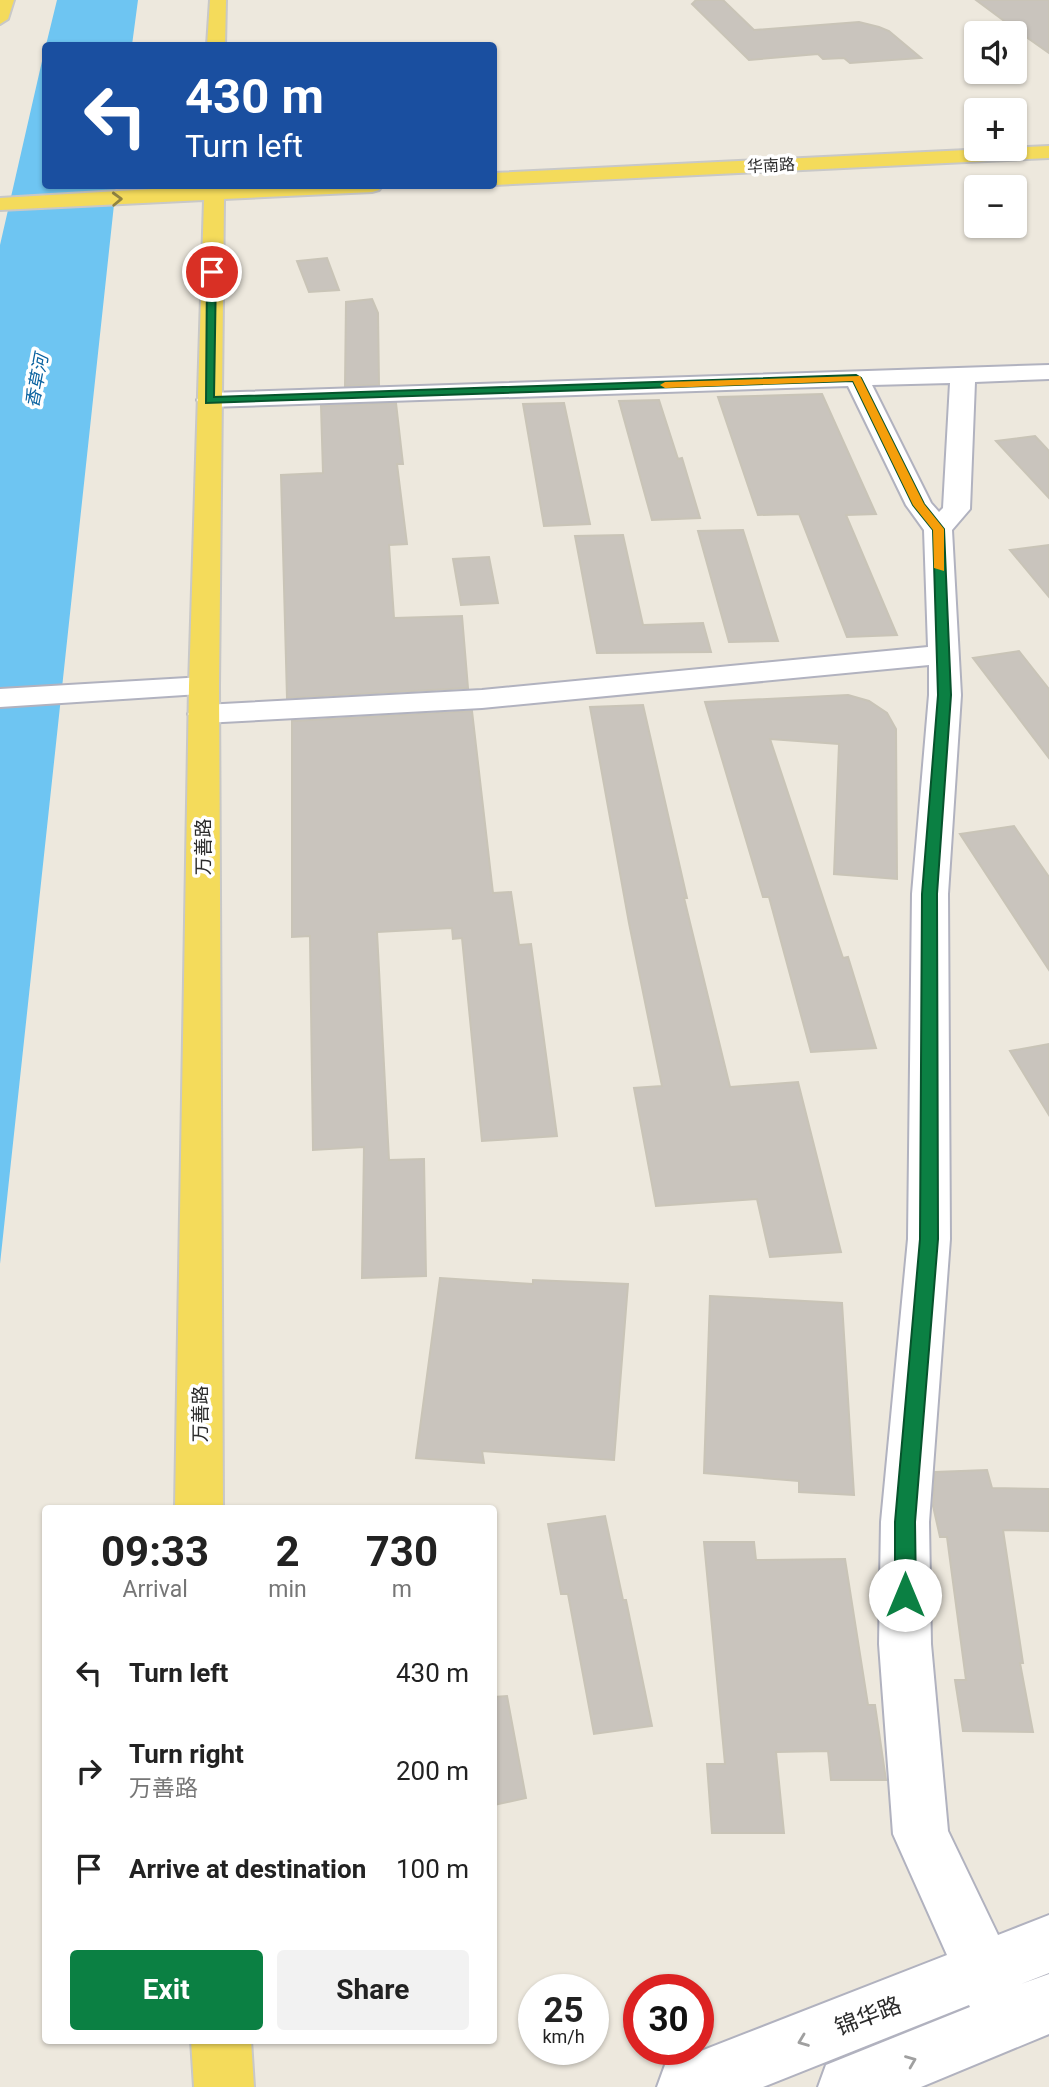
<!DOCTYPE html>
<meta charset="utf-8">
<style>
body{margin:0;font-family:Roboto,"Noto Sans SC",sans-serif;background:#f2f2f2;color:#222;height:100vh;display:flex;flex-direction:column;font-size:26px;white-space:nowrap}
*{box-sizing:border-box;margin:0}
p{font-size:23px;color:#767676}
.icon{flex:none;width:38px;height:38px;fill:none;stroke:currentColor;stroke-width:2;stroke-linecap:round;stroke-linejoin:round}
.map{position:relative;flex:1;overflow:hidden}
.panel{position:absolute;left:42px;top:1505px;width:455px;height:539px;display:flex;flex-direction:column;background:#fff;border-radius:7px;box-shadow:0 2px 5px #0004}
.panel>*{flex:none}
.hud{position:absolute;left:42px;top:42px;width:455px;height:147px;border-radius:7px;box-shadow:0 2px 5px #0004;background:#1a4fa0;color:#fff;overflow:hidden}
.controls{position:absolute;left:964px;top:21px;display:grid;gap:14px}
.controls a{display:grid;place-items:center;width:63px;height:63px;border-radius:7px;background:#fff;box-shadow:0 2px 5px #0004;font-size:35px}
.speed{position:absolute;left:518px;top:1974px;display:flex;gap:14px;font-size:35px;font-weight:700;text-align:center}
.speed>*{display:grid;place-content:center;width:91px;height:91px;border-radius:50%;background:#fff;box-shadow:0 2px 5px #0004;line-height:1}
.speed small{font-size:18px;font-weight:400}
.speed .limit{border:10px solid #d22;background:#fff;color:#111}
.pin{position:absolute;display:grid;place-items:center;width:60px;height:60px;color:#fff;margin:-30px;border:4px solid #fff;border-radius:50%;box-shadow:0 2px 7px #0007}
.me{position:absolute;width:77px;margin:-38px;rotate:0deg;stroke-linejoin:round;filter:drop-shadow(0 0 5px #0008)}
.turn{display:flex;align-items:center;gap:24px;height:147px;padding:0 28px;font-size:32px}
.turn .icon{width:91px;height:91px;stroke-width:2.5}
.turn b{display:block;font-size:49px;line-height:60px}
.eta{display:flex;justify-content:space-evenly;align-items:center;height:119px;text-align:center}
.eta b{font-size:42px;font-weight:700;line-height:49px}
.primary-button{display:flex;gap:14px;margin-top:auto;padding:14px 28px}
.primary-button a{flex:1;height:80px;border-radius:7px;background:#0b8043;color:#fff;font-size:28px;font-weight:700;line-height:80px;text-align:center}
.primary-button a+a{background:#f2f2f2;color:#222}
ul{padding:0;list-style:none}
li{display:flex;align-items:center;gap:21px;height:98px;padding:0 28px}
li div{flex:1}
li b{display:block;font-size:26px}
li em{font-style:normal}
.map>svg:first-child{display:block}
.water{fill:#6ec5f2}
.building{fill:#c9c4bd;stroke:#c9c4b7;stroke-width:2}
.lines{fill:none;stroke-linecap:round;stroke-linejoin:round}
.minor-casing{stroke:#b1b2bf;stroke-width:4}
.major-casing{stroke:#c8c8c8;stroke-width:4}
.minor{fill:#fff;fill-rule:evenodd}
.major{fill:#f4db5b;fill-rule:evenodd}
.oneway{stroke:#908343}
.oneway2{stroke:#a0a0a0}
.route{fill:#0b8043;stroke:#07532c;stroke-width:2}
.slow{fill:#f59e0b}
.labels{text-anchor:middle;stroke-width:7;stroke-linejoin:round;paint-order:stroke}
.far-street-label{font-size:16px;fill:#2b2b2b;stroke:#fff}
.far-water-label{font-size:18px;font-style:italic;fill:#0a62a0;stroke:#fff}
.street-label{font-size:19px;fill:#2b2b2b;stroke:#fff}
.near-street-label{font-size:23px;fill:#2b2b2b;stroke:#fff}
</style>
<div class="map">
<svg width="1049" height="2087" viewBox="0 0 1049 2087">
<rect width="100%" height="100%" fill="#ede8dd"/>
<!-- water -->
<path class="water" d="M57,0H138L132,45H46Z
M45,48L46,186H116L0,1264V245Z"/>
<!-- building -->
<path class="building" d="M696,0H723L754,30L859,22L879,27L889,31L921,58L850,63L844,58L823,59L818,54L749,60L692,4Z
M976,0H1049V53L1015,29Z
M327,258L339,290L309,292L297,261Z
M372,299L378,313L379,385L345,386L346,302Z
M822,394L876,514L846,515L897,635L847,637L799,514L758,515L718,397Z
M659,400L678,459L682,458L700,518L652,520L619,401Z
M396,403L403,464H397L407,544L389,545L394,618L462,616L468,688L287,698L281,475L323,473L321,406Z
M564,403L590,524L544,526L523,404Z
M1035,436L1049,451V498L996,441Z
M743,530L778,641L729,642L698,531Z
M623,535L643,625L703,623L711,652L597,653L575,536Z
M1049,545V597L1010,550Z
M489,557L498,603L461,605L453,559Z
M1019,651L1049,689V758L973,658Z
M848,695L869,701L887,713L896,729L897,879L834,874L839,744L770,739L843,958L848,957L876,1048L811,1052L769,897H763L705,702Z
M643,705L687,898H684L730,1087L798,1082L841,1252L770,1257L757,1199L656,1206L634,1088L662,1086L629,923L590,707Z
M472,711L493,893L511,892L519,945L531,944L557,1136L482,1141L462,938L453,939L452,928L377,932L389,1160L424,1159L426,1276L362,1278L364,1147L313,1150L310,936L292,937V721Z
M1014,826L1049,877V970L960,834Z
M1049,1044V1115L1010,1051Z
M440,1278L533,1284V1280L628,1284L614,1460L482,1451L484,1463L416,1458Z
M710,1296L842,1303L854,1495L799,1492V1481L704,1473Z
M987,1470L992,1488L1049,1489V1531L1003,1530L1023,1663H1020L1033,1732L963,1731L955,1680H966L947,1537H940L933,1506L935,1472Z
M605,1516L623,1600H626L652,1726L594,1734L568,1594H561L548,1524Z
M704,1542H754L756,1560L845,1559L868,1705H875L886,1780H831L828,1751L776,1752L784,1833H712L707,1764H725Z
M507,1696L526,1798L494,1805V1697Z"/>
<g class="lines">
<!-- minor casing -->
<g class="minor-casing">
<path id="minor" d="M1049,365V379L975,382L970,509L952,530L961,695L948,894L950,1239L929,1522L931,1644L948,1831L998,1935L1049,1915V1973L1021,1984L1049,1974V2034L921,2087H818L826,2065L970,2007L969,2005L763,2087H657L665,2065L947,1955L893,1834L879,1644L881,1522L908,1239L912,894L929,695V665L482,708L204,723L193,721L188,714L193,707L204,705L482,690L928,647L924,530L906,505L848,386L209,407L200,405L197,400L200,395L209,393ZM950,383L943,508L939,512L931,503L872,385Z
M204,677L215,679L219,686L215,693L0,707V689Z"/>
</g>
<!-- major casing -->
<g class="major-casing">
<path id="major" d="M0,0H14L8,19L0,24Z
M210,0H226L225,46H207Z
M1049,146V158L494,185V173Z
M204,186H382L379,190L372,192L224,199L219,686L223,1508H175L189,686L204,200L0,210V198Z
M191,2040H251L254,2087H194Z"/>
</g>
<!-- minor -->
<use href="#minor" class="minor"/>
<!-- major -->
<use href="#major" class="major"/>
</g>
<!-- one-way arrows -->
<defs><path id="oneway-chevron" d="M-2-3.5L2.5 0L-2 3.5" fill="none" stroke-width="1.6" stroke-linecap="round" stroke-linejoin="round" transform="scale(1.75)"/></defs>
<use class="oneway" href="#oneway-chevron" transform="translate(117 199) rotate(-2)"/>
<g class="oneway2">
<use href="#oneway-chevron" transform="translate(803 2041) rotate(159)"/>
<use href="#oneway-chevron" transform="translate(911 2061) rotate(-22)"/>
</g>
<!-- route -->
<path class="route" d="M212,269L216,272L214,397L856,375L861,378L924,504L944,529L951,695L937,894L938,1239L915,1522L916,1595L912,1602L905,1604L898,1602L895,1595V1522L920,1239L922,894L938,695L933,530L913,505L853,381L206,403L207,272Z"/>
<!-- slow -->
<path class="slow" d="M860,376L924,504L944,529V571L934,568L933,530L913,505L853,381L665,388L660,385L665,382Z"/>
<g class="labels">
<!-- far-street labels -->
<g class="far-street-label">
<text transform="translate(771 165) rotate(-3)" y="6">华南路</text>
</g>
<!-- far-water labels -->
<g class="far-water-label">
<text transform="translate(37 381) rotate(-79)" y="6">香草河</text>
</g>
<!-- street labels -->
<g class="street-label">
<text transform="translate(203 847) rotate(-90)" y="7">万善路</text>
<text transform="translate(200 1414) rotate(-90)" y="7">万善路</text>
</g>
<!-- near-street labels -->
<g class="near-street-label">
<text transform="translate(868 2016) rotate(-21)" y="8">锦华路</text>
</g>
</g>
</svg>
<div class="controls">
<a><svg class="icon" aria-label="sound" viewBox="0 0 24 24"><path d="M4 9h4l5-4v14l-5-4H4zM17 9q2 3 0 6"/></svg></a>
<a>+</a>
<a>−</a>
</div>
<div class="speed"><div>25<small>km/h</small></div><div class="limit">30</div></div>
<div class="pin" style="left:212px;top:272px;background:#d93025"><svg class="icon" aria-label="arrive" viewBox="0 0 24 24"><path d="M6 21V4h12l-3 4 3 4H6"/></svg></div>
<svg class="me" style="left:905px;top:1595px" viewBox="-20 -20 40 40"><circle r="19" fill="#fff"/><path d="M0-13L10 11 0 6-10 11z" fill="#0b8043"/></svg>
<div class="hud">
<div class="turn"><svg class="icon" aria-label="left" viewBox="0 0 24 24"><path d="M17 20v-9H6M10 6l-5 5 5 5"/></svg><div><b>430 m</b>Turn left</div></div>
</div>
<section class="panel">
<div class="eta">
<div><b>09:33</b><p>Arrival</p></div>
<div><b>2</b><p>min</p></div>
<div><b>730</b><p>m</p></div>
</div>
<ul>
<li><svg class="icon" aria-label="left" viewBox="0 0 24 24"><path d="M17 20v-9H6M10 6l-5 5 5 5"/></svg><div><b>Turn left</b></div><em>430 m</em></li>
<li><svg class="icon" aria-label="right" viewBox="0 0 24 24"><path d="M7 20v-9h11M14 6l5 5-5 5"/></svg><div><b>Turn right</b><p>万善路</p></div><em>200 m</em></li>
<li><svg class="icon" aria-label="arrive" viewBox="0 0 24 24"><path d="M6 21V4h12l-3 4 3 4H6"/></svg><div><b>Arrive at destination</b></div><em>100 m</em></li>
</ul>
<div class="primary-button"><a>Exit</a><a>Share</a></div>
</section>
</div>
